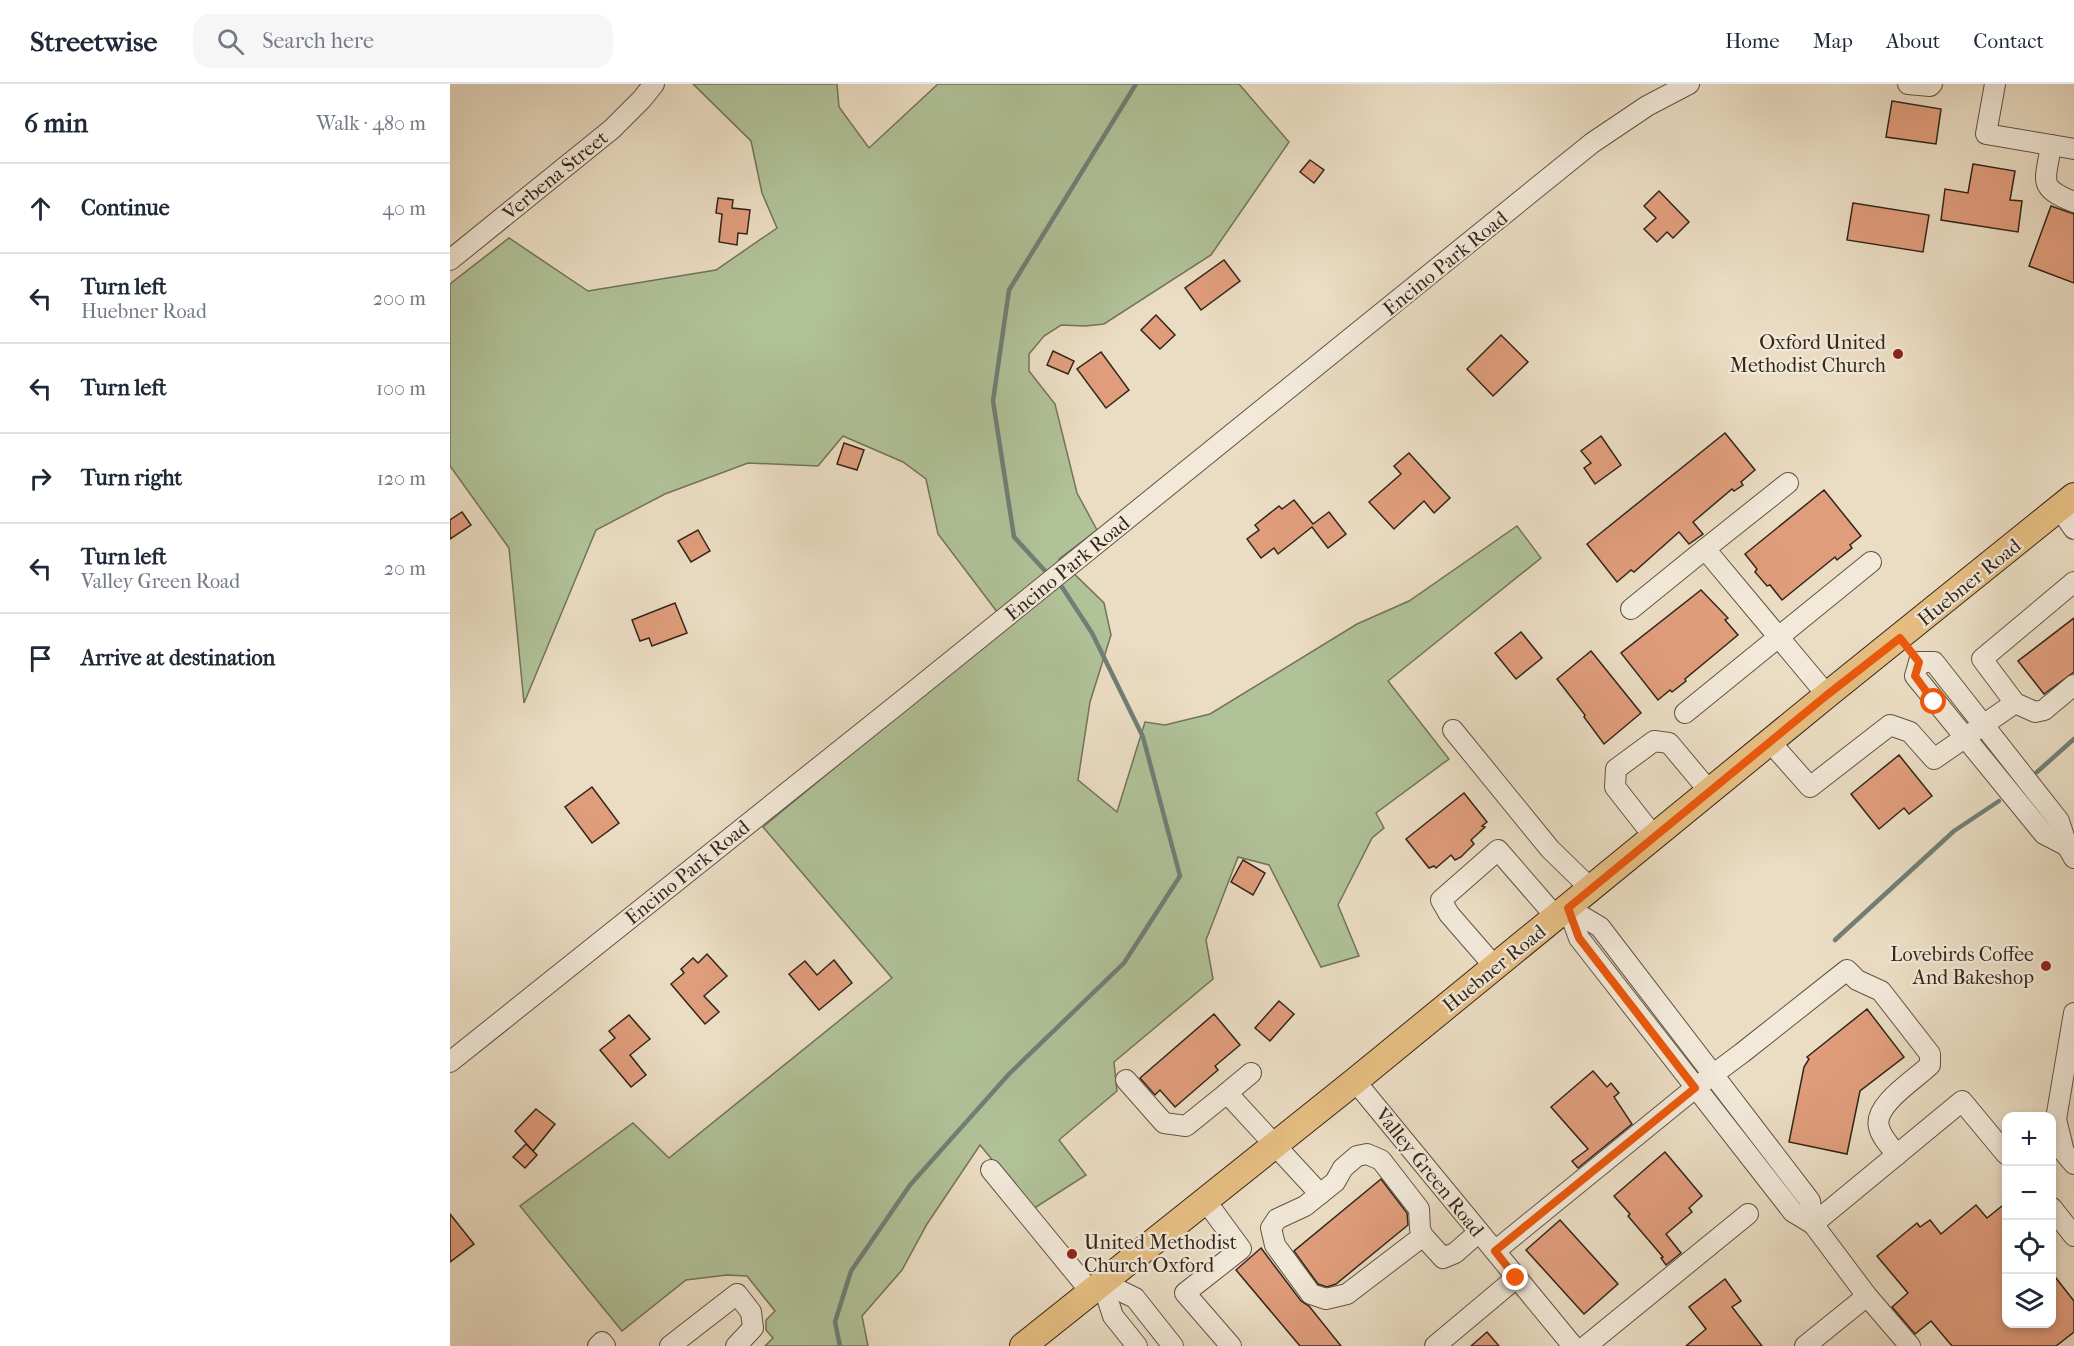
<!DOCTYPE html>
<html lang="en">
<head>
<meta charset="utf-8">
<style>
  body { margin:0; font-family:"IM FELL French Canon",serif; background:#f6f6f7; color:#1f2937 }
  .controls { position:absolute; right:18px; bottom:18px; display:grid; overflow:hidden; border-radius:12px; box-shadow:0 3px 9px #0003 }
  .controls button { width:54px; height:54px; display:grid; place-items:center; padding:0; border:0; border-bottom:2px solid #e0e1e3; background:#fff; color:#1f2937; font:30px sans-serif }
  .stop { position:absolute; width:18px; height:18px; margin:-14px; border:4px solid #ea580c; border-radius:50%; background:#fff }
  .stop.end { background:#ea580c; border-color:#fff; box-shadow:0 2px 6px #0008 }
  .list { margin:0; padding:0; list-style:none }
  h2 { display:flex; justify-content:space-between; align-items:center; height:78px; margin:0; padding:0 24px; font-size:26px }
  h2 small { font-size:20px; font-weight:400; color:#747a83 }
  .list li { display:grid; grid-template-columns:39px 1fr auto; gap:18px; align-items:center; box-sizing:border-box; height:90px; padding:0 24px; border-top:2px solid #e0e1e3 }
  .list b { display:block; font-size:22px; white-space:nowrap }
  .list p { margin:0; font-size:20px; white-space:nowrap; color:#747a83 }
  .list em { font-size:20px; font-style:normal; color:#747a83 }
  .icon { flex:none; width:33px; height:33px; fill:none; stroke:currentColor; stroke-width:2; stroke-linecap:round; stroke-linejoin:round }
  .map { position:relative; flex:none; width:1624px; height:1262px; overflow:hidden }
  header { display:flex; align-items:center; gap:36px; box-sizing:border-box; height:84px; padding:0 30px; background:#fff; border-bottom:2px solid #e0e1e3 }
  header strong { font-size:28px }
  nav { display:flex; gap:33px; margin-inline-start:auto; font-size:21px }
  .search { width:420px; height:54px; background:#f6f6f7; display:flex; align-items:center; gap:15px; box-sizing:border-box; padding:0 21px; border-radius:18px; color:#747a83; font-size:22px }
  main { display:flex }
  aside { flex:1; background:#fff }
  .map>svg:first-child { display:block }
</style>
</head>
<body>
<header>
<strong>Streetwise</strong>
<div class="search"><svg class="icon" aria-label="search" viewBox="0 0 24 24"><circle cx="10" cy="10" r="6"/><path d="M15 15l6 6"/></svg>Search here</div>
<nav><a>Home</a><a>Map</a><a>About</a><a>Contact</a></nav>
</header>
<main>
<aside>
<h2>6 min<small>Walk · 480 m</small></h2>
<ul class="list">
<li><svg class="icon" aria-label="ahead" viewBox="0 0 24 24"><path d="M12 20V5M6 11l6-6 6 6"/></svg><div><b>Continue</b></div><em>40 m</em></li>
<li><svg class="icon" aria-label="left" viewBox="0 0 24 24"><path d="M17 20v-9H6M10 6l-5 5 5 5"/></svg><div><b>Turn left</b><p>Huebner Road</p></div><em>200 m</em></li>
<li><svg class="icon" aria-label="left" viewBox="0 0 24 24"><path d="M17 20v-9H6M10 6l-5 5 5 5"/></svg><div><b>Turn left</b></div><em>100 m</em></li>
<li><svg class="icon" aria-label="right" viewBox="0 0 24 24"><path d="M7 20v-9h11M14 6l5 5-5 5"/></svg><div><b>Turn right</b></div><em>120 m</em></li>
<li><svg class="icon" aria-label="left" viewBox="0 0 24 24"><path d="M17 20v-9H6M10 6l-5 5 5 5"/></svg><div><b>Turn left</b><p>Valley Green Road</p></div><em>20 m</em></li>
<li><svg class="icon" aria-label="arrive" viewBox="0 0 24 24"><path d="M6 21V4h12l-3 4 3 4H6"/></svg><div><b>Arrive at destination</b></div></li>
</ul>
</aside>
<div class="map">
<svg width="1624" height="1262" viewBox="0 0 1624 1262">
  <rect width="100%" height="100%" fill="#ebddc4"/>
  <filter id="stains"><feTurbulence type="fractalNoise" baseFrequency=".00333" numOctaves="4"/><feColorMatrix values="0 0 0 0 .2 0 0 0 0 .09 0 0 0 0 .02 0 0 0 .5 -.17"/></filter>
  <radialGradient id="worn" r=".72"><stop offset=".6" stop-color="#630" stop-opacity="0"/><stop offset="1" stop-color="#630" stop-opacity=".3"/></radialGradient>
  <path fill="#b1c299" stroke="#72745a" stroke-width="1.5" d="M 243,0 L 387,0 L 389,23 L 419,64 L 488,0 L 789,0 L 839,58 L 761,171 L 654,240 L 635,242 L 611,241 L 594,252 L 579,270 L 579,287 L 605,320 L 627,409 L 647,446 L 609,475 L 654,519 L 661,551 L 640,618 L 628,696 L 667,728 L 695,638 L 715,641 L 760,630 L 907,540 L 959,517 L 1067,442 L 1091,474 L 938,597 L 999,675 L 926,729 L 934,744 L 922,754 L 888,821 L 909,872 L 871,883 L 819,781 L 788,773 L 756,856 L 763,895 L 664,978 L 667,1007 L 609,1056 L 636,1091 L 583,1125 L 530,1061 L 477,1140 L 452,1186 L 412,1232 L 418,1262 L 315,1262 L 323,1254 L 316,1246 L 316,1236 L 325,1227 L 297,1192 L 277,1191 L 236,1196 L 172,1247 L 70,1122 L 183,1039 L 219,1074 L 442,894 L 313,743 L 557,541 L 488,450 L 476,395 L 453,378 L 393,352 L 368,382 L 298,379 L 215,410 L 146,446 L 74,619 L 59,464 L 0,382 L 0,200 L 59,154 L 138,207 L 266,186 L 327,144 L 312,109 L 301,57 Z"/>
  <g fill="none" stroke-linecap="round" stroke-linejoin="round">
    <g stroke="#707f77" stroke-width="4.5">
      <path d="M 597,489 L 564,453 L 543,317 L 559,206 L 686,0"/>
      <path d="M 1587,688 L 1624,655"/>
      <path d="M 1385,856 L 1504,747 L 1549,717"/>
      <path d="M 390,1262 L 385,1238 L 401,1187 L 460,1101 L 559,990 L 674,879 L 730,792 L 693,653 L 642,549 L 612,503"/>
    </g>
  </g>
  <g fill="#e09d7c" stroke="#33261a" stroke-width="1.5">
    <path d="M 1442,17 L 1491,25 L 1486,60 L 1436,53 Z"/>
    <path d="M 860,76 L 874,86 L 864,99 L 850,88 Z"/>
    <path d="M 1523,80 L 1565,87 L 1560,116 L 1572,117 L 1568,148 L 1491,136 L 1495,105 L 1518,109 Z"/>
    <path d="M 1209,107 L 1239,138 L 1223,154 L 1217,148 L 1207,158 L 1194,145 L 1206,134 L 1194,122 Z"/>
    <path d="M 268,114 L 283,116 L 282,124 L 300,126 L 297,150 L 288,149 L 287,161 L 269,158 L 272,130 L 266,129 Z"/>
    <path d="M 1403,119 L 1479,131 L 1473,168 L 1397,156 Z"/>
    <path d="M 1601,122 L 1624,130 L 1624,199 L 1579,182 Z"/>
    <path d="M 774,176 L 790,197 L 751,226 L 735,204 Z"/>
    <path d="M 706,231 L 725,251 L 710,265 L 691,246 Z"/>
    <path d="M 1051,251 L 1078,278 L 1043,312 L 1017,285 Z"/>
    <path d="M 603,267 L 624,277 L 618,290 L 597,281 Z"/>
    <path d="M 651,268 L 679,306 L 656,324 L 627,285 Z"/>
    <path d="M 1275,349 L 1305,386 L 1291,398 L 1293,401 L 1284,407 L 1282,405 L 1243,438 L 1253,450 L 1239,460 L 1229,448 L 1184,488 L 1181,486 L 1167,498 L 1137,460 Z"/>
    <path d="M 1151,352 L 1171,381 L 1145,400 L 1134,384 L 1141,379 L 1131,367 Z"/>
    <path d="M 394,359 L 414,366 L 407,386 L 387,380 Z"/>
    <path d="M 959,369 L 1000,414 L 984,429 L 974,417 L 944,445 L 919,418 L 951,390 L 944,382 Z"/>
    <path d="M 1374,406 L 1411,452 L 1400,461 L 1402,464 L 1387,476 L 1385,473 L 1332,516 L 1320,501 L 1317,502 L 1305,488 L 1307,485 L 1295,470 Z"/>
    <path d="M 844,416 L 863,440 L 879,428 L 896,450 L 878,464 L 862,443 L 828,470 L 824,464 L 811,474 L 797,455 L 809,446 L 805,441 L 829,422 L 832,425 Z"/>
    <path d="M 12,428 L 21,441 L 0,455 L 0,436 Z"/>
    <path d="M 248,446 L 260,467 L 241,478 L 228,457 Z"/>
    <path d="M 1251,506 L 1278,534 L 1275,536 L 1288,551 L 1235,595 L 1236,597 L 1222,608 L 1220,606 L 1208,616 L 1171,569 Z"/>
    <path d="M 225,519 L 237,549 L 202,562 L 199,554 L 190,557 L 182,536 Z"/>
    <path d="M 1624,534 L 1624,588 L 1594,610 L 1568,577 Z"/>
    <path d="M 1071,548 L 1092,574 L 1066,595 L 1045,569 Z"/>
    <path d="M 1141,567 L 1191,629 L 1154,660 L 1134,633 L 1135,631 L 1107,595 Z"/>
    <path d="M 1449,671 L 1482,712 L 1459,730 L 1454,724 L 1429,745 L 1401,710 Z"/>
    <path d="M 142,703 L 169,739 L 142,759 L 115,723 Z"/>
    <path d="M 1014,709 L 1037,738 L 1032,742 L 1035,743 L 1021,756 L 1024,760 L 1011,773 L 1005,776 L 1001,771 L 986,784 L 984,782 L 979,784 L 956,755 Z"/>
    <path d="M 793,776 L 815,789 L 803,811 L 781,798 Z"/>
    <path d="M 257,870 L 277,892 L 254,912 L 269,928 L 255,940 L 221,900 L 234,889 L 231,885 L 243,874 L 248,879 Z"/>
    <path d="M 384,876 L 402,899 L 369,926 L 339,890 L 355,877 L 367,891 Z"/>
    <path d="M 829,917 L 844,930 L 820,957 L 805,944 Z"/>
    <path d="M 1417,925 L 1454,973 L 1410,1007 L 1397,1070 L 1339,1058 L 1354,983 L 1359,975 L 1357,973 Z"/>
    <path d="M 764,930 L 790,961 L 765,982 L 768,986 L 725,1023 L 710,1006 L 705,1011 L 690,994 Z"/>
    <path d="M 179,931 L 200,955 L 180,971 L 196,991 L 181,1003 L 150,966 L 165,954 L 159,947 Z"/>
    <path d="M 1143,987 L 1157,1003 L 1161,999 L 1169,1009 L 1164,1013 L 1182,1040 L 1128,1084 L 1122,1077 L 1138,1065 L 1101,1023 Z"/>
    <path d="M 86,1025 L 105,1040 L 83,1067 L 65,1047 Z"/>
    <path d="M 76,1060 L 87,1071 L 75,1084 L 63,1073 Z"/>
    <path d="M 1215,1068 L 1252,1112 L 1239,1124 L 1242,1128 L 1216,1150 L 1231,1169 L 1216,1181 L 1211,1174 L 1213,1173 L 1178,1132 L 1180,1130 L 1164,1112 Z"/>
    <path d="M 931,1095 L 957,1129 L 958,1141 L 886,1200 L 877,1203 L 868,1200 L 844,1167 Z"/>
    <path d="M 1557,1118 L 1557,1239 L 1602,1239 L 1602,1189 L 1624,1217 L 1624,1248 L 1606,1262 L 1502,1262 L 1481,1237 L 1465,1250 L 1442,1223 L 1458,1209 L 1427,1172 L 1467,1139 L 1470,1143 L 1480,1136 L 1491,1150 L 1526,1121 L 1537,1134 Z"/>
    <path d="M 0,1130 L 24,1160 L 0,1178 Z"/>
    <path d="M 1110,1136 L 1168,1200 L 1134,1230 L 1076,1166 Z"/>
    <path d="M 811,1164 L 851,1217 L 859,1222 L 891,1262 L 850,1262 L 786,1186 Z"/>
    <path d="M 1275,1195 L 1291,1217 L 1282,1223 L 1312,1262 L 1236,1262 L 1256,1245 L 1239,1223 Z"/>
    <path d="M 1037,1248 L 1049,1262 L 1021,1262 Z"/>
  </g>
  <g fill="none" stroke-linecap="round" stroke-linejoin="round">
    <defs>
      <g id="minor">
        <path d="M 1458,0 L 1480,2 L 1482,0"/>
        <path d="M 1545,0 L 1536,50 L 1624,65"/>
        <path d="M 1601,61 C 1596,97 1586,103 1624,118"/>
        <path d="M 0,176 L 162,45 L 192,15 L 204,0"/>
        <path d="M 1338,399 L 1255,465 L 1377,611"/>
        <path d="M 1609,424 L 1624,445"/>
        <path d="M 1181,525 L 1255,465"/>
        <path d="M 1469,578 L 1484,578 L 1609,737 L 1617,762 L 1624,774"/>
        <path d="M 1469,578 L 1465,592 L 1594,750 L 1617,762"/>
        <path d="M 1565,619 L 1532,575 L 1624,498"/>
        <path d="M 1235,629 L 1421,478"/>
        <path d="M 1003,646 L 1100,765 L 1141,805"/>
        <path d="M 1321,659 L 1360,703 L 1440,641 L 1460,648 L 1484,675 L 1565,619 L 1585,628 L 1594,626 L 1624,601"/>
        <path d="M 1205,754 L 1165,703 L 1166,685 L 1204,657 L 1219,659 L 1260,708"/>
        <path d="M 1118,824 L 1150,843 L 1360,1117 L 1363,1140"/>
        <path d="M 1118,824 L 1129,854 L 1343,1128 L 1363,1140"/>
        <path d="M 1045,883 L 999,830 L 991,816 L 1048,766 L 1106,833"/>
        <path d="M 1624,929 L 1606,1035 L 1614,1068 L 1624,1080"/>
        <path d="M 0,978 L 458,612 L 1142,59 L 1197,22 L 1239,0"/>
        <path d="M 676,996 L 714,1039 L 736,1042 L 777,1009 L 870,1110"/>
        <path d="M 905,997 L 1123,1262"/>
        <path d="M 777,1009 L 801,989"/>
        <path d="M 541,1086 L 641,1208"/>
        <path d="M 755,1116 L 791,1165 L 735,1209 L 781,1262"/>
        <path d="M 1602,1124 L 1624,1152"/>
        <path d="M 973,1152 L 897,1210 L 876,1215 L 861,1210 L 825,1161 L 821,1144 L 827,1135 L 855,1122 L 885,1098 L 893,1084 L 907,1072 L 917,1070 L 931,1076 L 969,1125 L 970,1145 L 973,1152 L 993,1174 L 1005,1169 L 1029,1148"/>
        <path d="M 1045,1167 L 1245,1004 L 1292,969 L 1397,886 L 1407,896 L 1431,907 L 1480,970 L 1480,981 C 1466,995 1423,1021 1429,1043 C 1431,1053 1441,1063 1447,1071"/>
        <path d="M 652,1198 L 685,1214 L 723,1262"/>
        <path d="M 652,1198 L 663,1232 L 687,1262"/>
        <path d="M 148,1262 L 152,1258 L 155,1262"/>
        <path d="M 220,1262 L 287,1210 L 301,1228 L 303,1244 L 286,1262"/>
        <path d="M 985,1262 L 1066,1194"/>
        <path d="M 1136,1262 L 1298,1130"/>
        <path d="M 1355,1262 L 1417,1212"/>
        <path d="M 1460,1262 L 1417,1212 L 1363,1140 L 1512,1017 L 1556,1070"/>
      </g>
      <path id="major" d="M 573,1262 L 905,997 L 1377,611 L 1624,412"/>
    </defs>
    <use href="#minor" stroke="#615444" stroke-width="22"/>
    <use href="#major" stroke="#33261a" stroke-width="28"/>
    <use href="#minor" stroke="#f2e9d9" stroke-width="20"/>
    <use href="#major" stroke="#e6be82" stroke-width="26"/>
  </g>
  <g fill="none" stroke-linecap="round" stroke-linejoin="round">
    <path stroke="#ea580c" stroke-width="8" d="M 1066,1194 L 1045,1167 L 1245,1004 L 1129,854 L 1118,824 L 1377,611 L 1450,554 L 1469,578 L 1465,592 L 1484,618"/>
  </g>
  <g fill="#8f2418" stroke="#f2e9d9" stroke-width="2">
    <circle cx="1448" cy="270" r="6"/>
    <circle cx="1596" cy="882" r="6"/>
    <circle cx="622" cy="1170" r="6"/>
  </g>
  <g text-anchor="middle" stroke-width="4.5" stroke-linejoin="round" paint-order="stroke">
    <g font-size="20" fill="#33261a" stroke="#f2e9d9">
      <text transform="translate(105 91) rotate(-39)" y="7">Verbena Street</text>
      <text transform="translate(995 179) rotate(-39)" y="7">Encino Park Road</text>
      <text transform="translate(617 484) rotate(-39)" y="7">Encino Park Road</text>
      <text transform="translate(1519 498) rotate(-39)" y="7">Huebner Road</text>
      <text transform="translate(237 788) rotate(-39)" y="7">Encino Park Road</text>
      <text transform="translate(1044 884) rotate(-39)" y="7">Huebner Road</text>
      <text transform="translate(980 1088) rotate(51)" y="7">Valley Green Road</text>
    </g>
    <g font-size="20" fill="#33261a" stroke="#f2e9d9" text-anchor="end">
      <text x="1436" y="265">Oxford United<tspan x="1436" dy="23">Methodist Church</tspan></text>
      <text x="1584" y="877">Lovebirds Coffee<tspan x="1584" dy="23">And Bakeshop</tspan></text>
      <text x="634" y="1165" text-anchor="start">United Methodist<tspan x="634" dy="23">Church Oxford</tspan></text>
    </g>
  </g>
  <rect width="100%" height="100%" filter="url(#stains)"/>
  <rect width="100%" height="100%" fill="url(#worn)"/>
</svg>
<div class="controls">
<button>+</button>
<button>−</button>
<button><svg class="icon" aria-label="locate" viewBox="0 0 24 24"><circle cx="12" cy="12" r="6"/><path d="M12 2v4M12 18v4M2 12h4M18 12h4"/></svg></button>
<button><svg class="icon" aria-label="layers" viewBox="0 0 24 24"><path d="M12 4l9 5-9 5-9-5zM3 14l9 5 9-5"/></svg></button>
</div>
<div class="stop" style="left:1484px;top:618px"></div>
<div class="stop end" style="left:1066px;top:1194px"></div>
</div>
</main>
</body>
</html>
